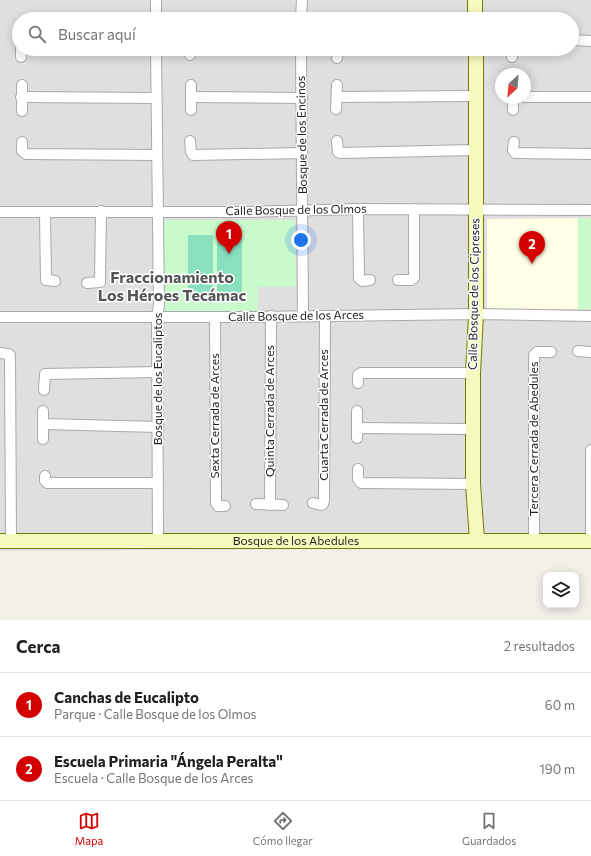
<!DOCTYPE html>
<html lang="es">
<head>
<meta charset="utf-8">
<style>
  body { margin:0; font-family:Commissioner,sans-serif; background:#f2f2f2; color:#202124 }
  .controls { position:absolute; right:12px; bottom:12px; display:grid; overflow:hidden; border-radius:8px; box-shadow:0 2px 10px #0003 }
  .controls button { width:36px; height:36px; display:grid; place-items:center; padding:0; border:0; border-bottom:1px solid #e0e0e0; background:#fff; color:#202124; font:20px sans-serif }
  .compass { position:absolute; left:495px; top:68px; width:36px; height:36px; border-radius:50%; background:#fff; box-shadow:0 2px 10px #0003; rotate:206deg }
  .you { position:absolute; left:301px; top:240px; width:14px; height:14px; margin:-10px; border:3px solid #fff; border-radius:50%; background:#1a73e8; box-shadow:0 0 0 6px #1a73e833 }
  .badge { display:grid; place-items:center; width:26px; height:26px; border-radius:50%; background:#d40000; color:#fff; font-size:13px; font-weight:700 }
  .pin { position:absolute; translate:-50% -33px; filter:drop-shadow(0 1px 2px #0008) }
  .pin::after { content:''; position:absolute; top:21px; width:14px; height:12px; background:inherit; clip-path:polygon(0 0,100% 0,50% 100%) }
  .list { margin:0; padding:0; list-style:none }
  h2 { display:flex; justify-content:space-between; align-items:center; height:52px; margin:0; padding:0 16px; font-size:17px }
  h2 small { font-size:13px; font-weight:400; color:#757577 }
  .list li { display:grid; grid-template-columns:26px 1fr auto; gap:12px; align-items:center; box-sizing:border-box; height:64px; padding:0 16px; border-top:1px solid #e0e0e0 }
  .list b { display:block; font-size:15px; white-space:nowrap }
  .list p { margin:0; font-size:13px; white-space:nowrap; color:#757577 }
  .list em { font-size:13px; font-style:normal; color:#757577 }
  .icon { flex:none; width:22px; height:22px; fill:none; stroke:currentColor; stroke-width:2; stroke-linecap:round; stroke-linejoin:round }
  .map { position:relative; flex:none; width:591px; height:620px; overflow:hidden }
  .search { position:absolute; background:#fff; box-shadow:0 2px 10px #0003; left:12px; right:12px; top:12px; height:44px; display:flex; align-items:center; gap:10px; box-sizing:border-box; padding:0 14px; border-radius:22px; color:#757577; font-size:15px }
  .sheet { height:180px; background:#fff }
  nav { display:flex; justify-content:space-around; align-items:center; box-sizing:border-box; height:56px; border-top:1px solid #e0e0e0; background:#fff; font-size:11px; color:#757577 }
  nav a { display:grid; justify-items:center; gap:2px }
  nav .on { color:#d40000 }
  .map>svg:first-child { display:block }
</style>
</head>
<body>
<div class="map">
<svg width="591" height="620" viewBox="0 0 591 620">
  <rect width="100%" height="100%" fill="#f2efe9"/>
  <path fill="#e0dfdf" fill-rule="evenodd" d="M 0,0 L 591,0 L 591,547 L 0,551 ZM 19,19 L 572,19 L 572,49 L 19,49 ZM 501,74 L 525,74 L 525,98 L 501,98 Z"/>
  <path fill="#ffffe5" d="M 578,218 L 578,309 L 487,310 L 487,219 Z"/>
  <g fill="#c8facc">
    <rect x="578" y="218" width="13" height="91"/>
    <path d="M 163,220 L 295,220 L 296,287 L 258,287 L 258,312 L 164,312 Z"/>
  </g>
  <g fill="#88e0be">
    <rect x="188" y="235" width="25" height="65"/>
    <rect x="217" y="235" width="25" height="64"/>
  </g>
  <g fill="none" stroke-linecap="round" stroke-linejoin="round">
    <defs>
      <g id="street">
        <path d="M 156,0 L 156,19"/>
        <path d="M 301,19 L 302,0"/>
        <path d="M 572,40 L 591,41"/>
        <path d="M 156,49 L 159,305 L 157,316 L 158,541"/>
        <path d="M 301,49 L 303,316"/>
        <path d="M 512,49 L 512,57"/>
        <path d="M 190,55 L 191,49"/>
        <path d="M 21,57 L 21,49"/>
        <path d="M 337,58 L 338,49"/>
        <path d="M 21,97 L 156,98"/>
        <path d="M 191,97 L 302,98"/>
        <path d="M 337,97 L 476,96"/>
        <path d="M 525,97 L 591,97"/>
        <path d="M 513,98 L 513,110"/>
        <path d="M 336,109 L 337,85"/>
        <path d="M 191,110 L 191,85"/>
        <path d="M 22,111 L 22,85"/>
        <path d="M 190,141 L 191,152 L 193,155 L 302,153"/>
        <path d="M 337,141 L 338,152 L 340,153 L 475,150"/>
        <path d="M 22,142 L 22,151 L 26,154 L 157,155"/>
        <path d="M 514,142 L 513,150 L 515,153 L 591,154"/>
        <path d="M 358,209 L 359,278 L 362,281 L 370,280"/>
        <path d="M 0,212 L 246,212 L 358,209 L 591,210"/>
        <path d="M 45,212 L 46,280 L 55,281"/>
        <path d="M 398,280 L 411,280 L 414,278 L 414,209"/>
        <path d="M 87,283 L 100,282 L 101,211"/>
        <path d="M 0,317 L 247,317 L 476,314 L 591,316"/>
        <path d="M 215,317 L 216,503 L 218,506 L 225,506"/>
        <path d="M 578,351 L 591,352"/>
        <path d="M 0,353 L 8,354 L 10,355 L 11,541"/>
        <path d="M 358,383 L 358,375 L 361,373 L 473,373"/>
        <path d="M 44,390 L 45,374 L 158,372"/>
        <path d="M 357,411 L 357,438"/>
        <path d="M 43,424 L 158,427"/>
        <path d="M 357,428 L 473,429"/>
        <path d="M 43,439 L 43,411"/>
        <path d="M 358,469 L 358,479 L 361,483 L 473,484"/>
        <path d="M 45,476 L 45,481 L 47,483 L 158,483"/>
        <path d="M 313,503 L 321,505 L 323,504 L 324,501 L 325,316"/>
        <path d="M 256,504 L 283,505"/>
        <path d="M 270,505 L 271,316"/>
        <path d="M 534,541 L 534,355 L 537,352 L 551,352"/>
        <path d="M 591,541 L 591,450"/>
      </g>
      <g id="secondary">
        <path d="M 475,0 L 475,19"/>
        <path d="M 476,49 L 476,314 L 473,373 L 473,484 L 477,540"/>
        <path id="s1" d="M 0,541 L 591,541"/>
      </g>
    </defs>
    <use href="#street" stroke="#a9a9a9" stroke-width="12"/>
    <use href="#secondary" stroke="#707d05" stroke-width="16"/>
    <use href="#street" stroke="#fff" stroke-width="10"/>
    <use href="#secondary" stroke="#f7fabf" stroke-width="14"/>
  </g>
  <g text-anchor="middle" stroke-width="3" stroke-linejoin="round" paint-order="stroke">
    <g font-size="12" fill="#222" stroke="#fff">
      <text transform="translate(302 135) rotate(-91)" y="4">Bosque de los Encinos</text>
      <text transform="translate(296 210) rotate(-1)" y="4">Calle Bosque de los Olmos</text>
      <text transform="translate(474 294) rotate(-89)" y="4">Calle Bosque de los Cipreses</text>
      <text transform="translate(296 316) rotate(-1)" y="4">Calle Bosque de los Arces</text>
      <text transform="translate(158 379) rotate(-90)" y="4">Bosque de los Eucaliptos</text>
      <text transform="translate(270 411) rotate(-90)" y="4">Quinta Cerrada de Arces</text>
      <text transform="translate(324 415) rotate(-90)" y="4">Cuarta Cerrada de Arces</text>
      <text transform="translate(215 416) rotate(-90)" y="4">Sexta Cerrada de Arces</text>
      <text transform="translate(534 439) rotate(-90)" y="4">Tercera Cerrada de Abedules</text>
      <text dy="4" stroke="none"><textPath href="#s1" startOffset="296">Bosque de los Abedules</textPath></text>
    </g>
    <g font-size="16" font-weight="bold" fill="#555" stroke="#fff">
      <text x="172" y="283">Fraccionamiento<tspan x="172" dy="18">Los Héroes Tecámac</tspan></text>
    </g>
  </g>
</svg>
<div class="controls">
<button><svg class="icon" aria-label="layers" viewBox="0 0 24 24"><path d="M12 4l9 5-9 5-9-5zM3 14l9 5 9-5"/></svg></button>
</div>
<svg class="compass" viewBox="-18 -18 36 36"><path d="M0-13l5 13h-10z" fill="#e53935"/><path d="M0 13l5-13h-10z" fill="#757577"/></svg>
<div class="you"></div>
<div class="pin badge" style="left:229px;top:254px">1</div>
<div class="pin badge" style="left:532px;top:264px">2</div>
<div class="search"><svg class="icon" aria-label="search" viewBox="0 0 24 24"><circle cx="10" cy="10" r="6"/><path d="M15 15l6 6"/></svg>Buscar aquí</div>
</div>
<section class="sheet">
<h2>Cerca<small>2 resultados</small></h2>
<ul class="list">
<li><span class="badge">1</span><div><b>Canchas de Eucalipto</b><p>Parque · Calle Bosque de los Olmos</p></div><em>60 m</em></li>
<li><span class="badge">2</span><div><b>Escuela Primaria &quot;Ángela Peralta&quot;</b><p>Escuela · Calle Bosque de los Arces</p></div><em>190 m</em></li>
</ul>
</section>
<nav>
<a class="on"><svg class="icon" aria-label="map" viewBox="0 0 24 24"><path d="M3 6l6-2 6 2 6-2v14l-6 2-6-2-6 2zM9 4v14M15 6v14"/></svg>Mapa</a>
<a><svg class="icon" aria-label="directions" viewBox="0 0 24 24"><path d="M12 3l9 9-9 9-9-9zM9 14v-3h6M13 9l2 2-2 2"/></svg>Cómo llegar</a>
<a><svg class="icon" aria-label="saved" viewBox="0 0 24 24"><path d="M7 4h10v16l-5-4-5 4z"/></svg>Guardados</a>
</nav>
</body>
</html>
